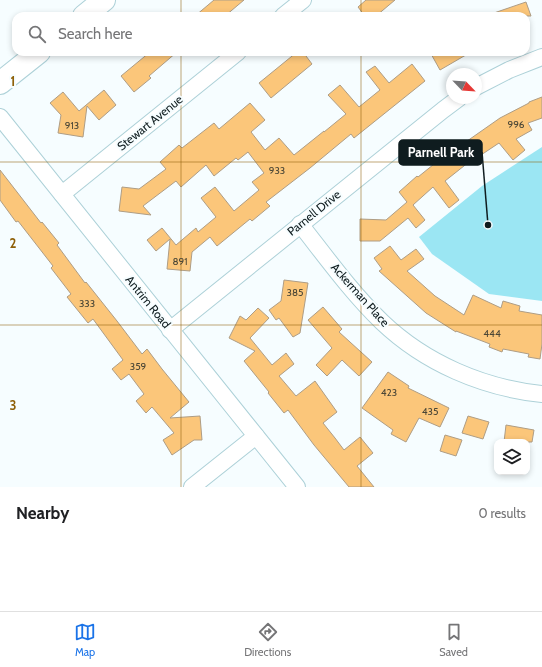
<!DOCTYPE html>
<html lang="en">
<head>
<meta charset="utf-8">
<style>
  body { margin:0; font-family:Cabin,sans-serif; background:#f6f6f6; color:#202124 }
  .controls { position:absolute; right:12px; bottom:12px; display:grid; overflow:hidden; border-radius:8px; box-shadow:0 2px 6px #0003 }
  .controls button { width:36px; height:36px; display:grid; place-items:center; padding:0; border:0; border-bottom:1px solid #e0e0e0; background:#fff; color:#202124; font:20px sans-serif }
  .compass { position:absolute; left:446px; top:68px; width:36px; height:36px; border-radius:50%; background:#fff; box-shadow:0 2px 6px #0003; rotate:115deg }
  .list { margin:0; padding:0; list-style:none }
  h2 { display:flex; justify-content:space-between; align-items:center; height:52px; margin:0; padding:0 16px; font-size:17px }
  h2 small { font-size:13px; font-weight:400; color:#757577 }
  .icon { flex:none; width:22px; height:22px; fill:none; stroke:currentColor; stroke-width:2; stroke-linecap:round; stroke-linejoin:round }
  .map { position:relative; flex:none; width:542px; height:487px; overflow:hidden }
  .search { position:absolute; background:#fff; box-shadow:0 2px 6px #0003; left:12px; right:12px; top:12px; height:44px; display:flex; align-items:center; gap:10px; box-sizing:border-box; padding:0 14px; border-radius:12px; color:#757577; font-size:15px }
  .sheet { height:124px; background:#fff }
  nav { display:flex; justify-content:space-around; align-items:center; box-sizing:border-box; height:56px; border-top:1px solid #e0e0e0; background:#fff; font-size:11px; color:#757577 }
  nav a { display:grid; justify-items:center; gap:2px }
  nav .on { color:#1a73e8 }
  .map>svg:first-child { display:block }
</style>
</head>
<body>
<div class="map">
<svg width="542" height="487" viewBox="0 0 542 487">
  <rect width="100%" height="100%" fill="#f6fdff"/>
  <path fill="#9be6f3" d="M 542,147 L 542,301 L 489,294 L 432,254 L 419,237 L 482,186 Z"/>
  <g fill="#fbc67a" stroke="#ae9d85">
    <path d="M 214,0 L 244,0 L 225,16 L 195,16 Z"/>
    <path d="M 366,0 L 395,0 L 376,16 L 365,16 L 358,7 Z"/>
    <path d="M 526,2 L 531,16 L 491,16 L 491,14 Z"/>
    <path d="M 150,52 L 177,52 L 149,76 L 151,78 L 134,92 L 121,76 Z"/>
    <path d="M 297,52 L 303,52 L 312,64 L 271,98 L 259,83 Z"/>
    <path d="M 430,52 L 471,52 L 440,70 Z"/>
    <path d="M 412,64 L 425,81 L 354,138 L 351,134 L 310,168 L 266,202 L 270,206 L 252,221 L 250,219 L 217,246 L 210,237 L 192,252 L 190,271 L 167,269 L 170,239 L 156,251 L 147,240 L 162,228 L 176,245 L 196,228 L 198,232 L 216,217 L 201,198 L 215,187 L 234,211 L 259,190 L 252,182 L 264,173 L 248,152 L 238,160 L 236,158 L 214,176 L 206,165 L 181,187 L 176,181 L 143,206 L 151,215 L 119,211 L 122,187 L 139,189 L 166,169 L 160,162 L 179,145 L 182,148 L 214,123 L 219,129 L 250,103 L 265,120 L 251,132 L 265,150 L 279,138 L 294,155 L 324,131 L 324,132 L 346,114 L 328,95 L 340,85 L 359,107 L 380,90 L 366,72 L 375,66 L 389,83 Z"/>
    <path d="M 104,90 L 116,105 L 99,120 L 87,106 L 83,137 L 58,133 L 61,115 L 50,103 L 63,92 L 79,111 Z"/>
    <path d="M 542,97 L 542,118 L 528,123 L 532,130 L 516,139 L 525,150 L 513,160 L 499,143 L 475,159 L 474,158 L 445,181 L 459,200 L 449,208 L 433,187 L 413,205 L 425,220 L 416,228 L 408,218 L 380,241 L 360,241 L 360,219 L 386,220 L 407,202 L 399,192 L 417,176 L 418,177 L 449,152 L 450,153 L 500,118 L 529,103 L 529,102 Z"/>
    <path d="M 0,170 L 41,223 L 42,222 L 59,243 L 57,245 L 85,283 L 86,282 L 117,321 L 142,354 L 147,349 L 162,369 L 189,402 L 170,418 L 200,416 L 202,440 L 194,440 L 172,455 L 163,440 L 174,433 L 152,407 L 146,413 L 136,401 L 144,394 L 129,374 L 121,380 L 112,369 L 123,360 L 93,319 L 88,323 L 67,297 L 71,294 L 51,268 L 53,266 L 18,221 L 16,222 L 0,200 Z"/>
    <path d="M 390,246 L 401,260 L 416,249 L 424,259 L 407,271 L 435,296 L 464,315 L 473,295 L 501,308 L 503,301 L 520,306 L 519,311 L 542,315 L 542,344 L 540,359 L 528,357 L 529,354 L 503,349 L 502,352 L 489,347 L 490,344 L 456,331 L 456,332 L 426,313 L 379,271 L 382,269 L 374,258 Z"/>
    <path d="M 284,280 L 308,283 L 300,333 L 293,337 L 279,318 L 276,320 L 269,310 L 281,301 Z"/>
    <path d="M 323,307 L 342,329 L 339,332 L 372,362 L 359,376 L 342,360 L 327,376 L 316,365 L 332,348 L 308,320 Z"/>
    <path d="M 258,308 L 269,318 L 250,338 L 272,365 L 286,353 L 294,364 L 279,376 L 296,396 L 315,381 L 337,412 L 323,423 L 335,438 L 344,450 L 360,437 L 373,453 L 357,466 L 374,487 L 349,487 L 314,445 L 288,410 L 284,413 L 268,393 L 269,392 L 244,361 L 255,351 L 229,338 L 240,316 L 246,320 Z"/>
    <path d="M 388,372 L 409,386 L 408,388 L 449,408 L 440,427 L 419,418 L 406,442 L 391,434 L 393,430 L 362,408 Z"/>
    <path d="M 468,416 L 489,422 L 483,439 L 462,433 Z"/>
    <path d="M 506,425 L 534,430 L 532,442 L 504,442 Z"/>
    <path d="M 445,435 L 462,440 L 456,456 L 440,451 Z"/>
  </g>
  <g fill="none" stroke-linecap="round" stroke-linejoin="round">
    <defs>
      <g id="street">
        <path d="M 283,16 L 303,0"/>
        <path d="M 476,87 L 509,70 L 542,57"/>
        <path d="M 0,117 L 297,487"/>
        <path d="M 62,194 L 238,52"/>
        <path d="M 300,224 C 326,257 351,292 382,322 C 425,363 483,388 542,394"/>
        <path d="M 170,330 L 443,110 L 459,98"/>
        <path d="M 192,487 L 256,436"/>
      </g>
      <g id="secondary">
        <path d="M 84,16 L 104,0"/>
        <path d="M 0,83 L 39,52"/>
      </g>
    </defs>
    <use href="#street" stroke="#add1d8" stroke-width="18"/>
    <use href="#secondary" stroke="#add1d8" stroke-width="24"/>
    <use href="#street" stroke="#fff" stroke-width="16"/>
    <use href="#secondary" stroke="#fff" stroke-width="22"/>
  </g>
  <path fill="none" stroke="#8e6009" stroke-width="1" stroke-opacity="0.55" d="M 181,0 L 181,16M 361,0 L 361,16M 181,52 L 181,487M 361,52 L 361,487M 0,162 L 542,162M 0,325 L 542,325"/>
  <g text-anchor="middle" stroke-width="4" stroke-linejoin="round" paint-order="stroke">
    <g font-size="10" fill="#4a4636">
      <text x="516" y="128">996</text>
      <text x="72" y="129">913</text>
      <text x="277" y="174">933</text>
      <text x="180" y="265">891</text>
      <text x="295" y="296">385</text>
      <text x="87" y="307">333</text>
      <text x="492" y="337">444</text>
      <text x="138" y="370">359</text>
      <text x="389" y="396">423</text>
      <text x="430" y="415">435</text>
    </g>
    <g font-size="12" fill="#0f1c1f" stroke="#f6fdff">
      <text transform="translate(150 123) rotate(-39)" y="4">Stewart Avenue</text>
      <text transform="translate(314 213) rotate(-39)" y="4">Parnell Drive</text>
      <text transform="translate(360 295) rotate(48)" y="4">Ackerman Place</text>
      <text transform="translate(148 302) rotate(51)" y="4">Antrim Road</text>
    </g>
  </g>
  <g font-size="13" text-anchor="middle" font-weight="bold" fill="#8e6009" stroke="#f6fdff" stroke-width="4" stroke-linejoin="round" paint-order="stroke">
    <text x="13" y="86">1</text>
    <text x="13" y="248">2</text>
    <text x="13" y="410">3</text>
  </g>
  <path fill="none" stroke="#0f1c1f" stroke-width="1.5" d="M488 225L482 152"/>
  <circle fill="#0f1c1f" stroke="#f6fdff" stroke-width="1.5" cx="488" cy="225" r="4"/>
  <rect fill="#0f1c1f" stroke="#0f1c1f" stroke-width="1.5" x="399" y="140" width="83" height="25" rx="4"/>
  <g font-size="13" text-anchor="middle" font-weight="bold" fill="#fff">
    <text x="441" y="157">Parnell Park</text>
  </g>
</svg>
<div class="controls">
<button><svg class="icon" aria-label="layers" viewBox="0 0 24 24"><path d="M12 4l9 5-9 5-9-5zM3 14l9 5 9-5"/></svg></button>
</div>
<svg class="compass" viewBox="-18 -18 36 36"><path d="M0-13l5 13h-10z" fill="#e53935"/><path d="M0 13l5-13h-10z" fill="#757577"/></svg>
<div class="search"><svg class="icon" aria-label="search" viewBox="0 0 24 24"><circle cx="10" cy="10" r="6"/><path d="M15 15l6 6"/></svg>Search here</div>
</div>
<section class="sheet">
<h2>Nearby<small>0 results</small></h2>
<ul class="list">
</ul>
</section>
<nav>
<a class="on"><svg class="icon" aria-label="map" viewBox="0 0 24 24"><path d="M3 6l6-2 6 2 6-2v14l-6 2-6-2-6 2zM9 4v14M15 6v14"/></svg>Map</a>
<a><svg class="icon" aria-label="directions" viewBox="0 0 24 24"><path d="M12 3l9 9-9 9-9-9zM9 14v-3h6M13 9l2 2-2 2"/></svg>Directions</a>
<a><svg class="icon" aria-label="saved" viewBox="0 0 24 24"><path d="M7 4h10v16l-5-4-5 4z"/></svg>Saved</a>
</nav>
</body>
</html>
